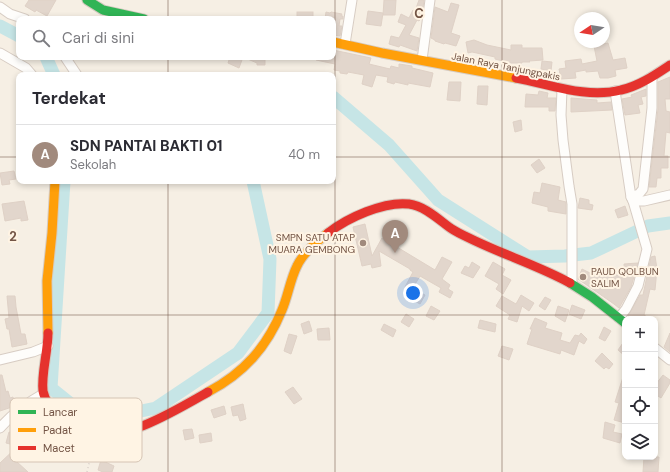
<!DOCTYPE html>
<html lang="id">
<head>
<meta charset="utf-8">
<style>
  body { margin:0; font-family:"DM Sans",sans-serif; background:#f7f7f7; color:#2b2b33 }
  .controls { position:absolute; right:12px; bottom:12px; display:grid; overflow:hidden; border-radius:8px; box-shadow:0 2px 6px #0003 }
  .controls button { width:36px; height:36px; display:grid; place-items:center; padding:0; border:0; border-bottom:1px solid #e1e1e2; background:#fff; color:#2b2b33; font:20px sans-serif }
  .compass { position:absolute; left:574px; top:12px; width:36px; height:36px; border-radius:50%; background:#fff; box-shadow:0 2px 6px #0003; rotate:258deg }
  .you { position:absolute; left:413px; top:293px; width:14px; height:14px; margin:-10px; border:3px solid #fff; border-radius:50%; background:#1a73e8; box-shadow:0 0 0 6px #1a73e833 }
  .badge { display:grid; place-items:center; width:26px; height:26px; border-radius:50%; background:#a18a7d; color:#fff; font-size:13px; font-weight:700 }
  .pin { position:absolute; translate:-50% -33px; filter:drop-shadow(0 1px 2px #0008) }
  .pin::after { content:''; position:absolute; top:21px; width:14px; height:12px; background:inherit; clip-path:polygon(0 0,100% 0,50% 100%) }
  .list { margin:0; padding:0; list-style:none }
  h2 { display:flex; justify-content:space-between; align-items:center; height:52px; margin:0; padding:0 16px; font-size:17px }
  h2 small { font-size:13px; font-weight:400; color:#7c7c81 }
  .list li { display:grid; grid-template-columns:26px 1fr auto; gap:12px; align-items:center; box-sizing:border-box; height:60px; padding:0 16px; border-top:1px solid #e1e1e2 }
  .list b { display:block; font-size:15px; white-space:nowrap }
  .list p { margin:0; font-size:13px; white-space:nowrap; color:#7c7c81 }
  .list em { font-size:13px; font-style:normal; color:#7c7c81 }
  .icon { flex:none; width:22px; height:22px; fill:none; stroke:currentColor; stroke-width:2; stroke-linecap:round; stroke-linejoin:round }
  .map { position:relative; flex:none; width:670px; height:472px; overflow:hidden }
  .search { position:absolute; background:#fff; box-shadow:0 2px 6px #0003; left:16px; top:16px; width:320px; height:44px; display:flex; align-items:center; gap:10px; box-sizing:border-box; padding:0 14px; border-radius:8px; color:#7c7c81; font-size:15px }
  .panel { position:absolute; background:#fff; box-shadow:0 2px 6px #0003; left:16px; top:72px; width:320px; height:112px; border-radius:8px }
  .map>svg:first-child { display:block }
</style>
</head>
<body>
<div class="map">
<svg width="670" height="472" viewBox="0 0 670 472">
  <rect width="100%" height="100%" fill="#f6efe4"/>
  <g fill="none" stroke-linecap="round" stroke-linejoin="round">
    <g stroke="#c6e5e6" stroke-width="13">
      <path d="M 0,26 L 19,36"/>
      <path d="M 46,57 L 54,75"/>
      <path d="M 333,97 L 389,145 L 438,200 L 528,257 L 565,256 L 591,253 L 648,226 L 670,223"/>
      <path d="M 64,181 L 51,388 L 92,421 L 156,408 L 238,353 L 268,313 L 270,259 L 253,181"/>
    </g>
  </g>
  <g fill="#e2d6cc" stroke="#dfd1c6">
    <path d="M 29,0 L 56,0 L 47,16 L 36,10 L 35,12 L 25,6 Z"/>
    <path d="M 384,0 L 396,0 L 395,15 L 383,15 Z"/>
    <path d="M 419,0 L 424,0 L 422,16 L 419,21 L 417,20 L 409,35 L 419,38 L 417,51 L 400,45 L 399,47 L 389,44 L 391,36 L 399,38 L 406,25 L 398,22 L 401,14 L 409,18 L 413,10 L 415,11 Z"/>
    <path d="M 451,3 L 459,5 L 451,33 L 460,36 L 456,46 L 445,43 L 444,44 L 435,41 L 435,40 L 431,38 L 435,7 L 448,12 Z"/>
    <path d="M 368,11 L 383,13 L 381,26 L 366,24 Z"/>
    <rect x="297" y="12" width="16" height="7"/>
    <path d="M 326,12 L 330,13 L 331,12 L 342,14 L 341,16 L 343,16 L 343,19 L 340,19 L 339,26 L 342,26 L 340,36 L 333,35 L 333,19 L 325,19 Z"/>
    <path d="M 474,40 L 487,45 L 511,50 L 511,45 L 522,45 L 522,48 L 542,48 L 543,60 L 529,61 L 530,62 L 522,62 L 522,63 L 511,63 L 495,59 L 495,57 L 472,52 L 468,53 L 466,42 Z"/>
    <path d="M 608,43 L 613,60 L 625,58 L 627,68 L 615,70 L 616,76 L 608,78 L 600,78 L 598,71 L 586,72 L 586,70 L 575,72 L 576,78 L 561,79 L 559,69 L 566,68 L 565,61 L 581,59 L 582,64 L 597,61 L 594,46 Z"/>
    <path d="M 333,50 L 371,58 L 369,64 L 390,69 L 391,66 L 399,68 L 399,64 L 412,66 L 412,68 L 433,73 L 430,87 L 408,83 L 408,85 L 395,82 L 394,84 L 387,82 L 388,77 L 376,75 L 372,87 L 362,84 L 364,75 L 348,72 L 347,74 L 340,73 L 340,71 L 334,70 L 335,64 L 316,60 L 316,57 L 333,57 Z"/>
    <path d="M 230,57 L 265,57 L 265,65 L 257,65 L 257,63 L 243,57 L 239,68 L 228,63 Z"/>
    <path d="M 542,61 L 552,62 L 551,71 L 541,69 Z"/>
    <path d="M 670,77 L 670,99 L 665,99 L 666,111 L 670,112 L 670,133 L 666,132 L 664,156 L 668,156 L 668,168 L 661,168 L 661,178 L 657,178 L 656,187 L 649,187 L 658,109 L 658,82 Z"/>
    <path d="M 449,82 L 461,82 L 460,101 L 447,100 Z"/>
    <path d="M 478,86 L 488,86 L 487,105 L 477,104 Z"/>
    <path d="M 646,89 L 646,96 L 641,97 L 643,104 L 638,105 L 640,113 L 625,115 L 622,99 L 632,97 L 631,95 Z"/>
    <path d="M 539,91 L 548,93 L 547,98 L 556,98 L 555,111 L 549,111 L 549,107 L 525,107 L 526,94 L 538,95 Z"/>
    <path d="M 571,98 L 597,100 L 597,103 L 611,102 L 612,110 L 571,112 Z"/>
    <path d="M 521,120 L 522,130 L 515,132 L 513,122 Z"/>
    <path d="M 539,159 L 545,168 L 537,173 L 531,165 Z"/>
    <path d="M 14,171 L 16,179 L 9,180 L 10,184 L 2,185 L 0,173 Z"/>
    <path d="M 542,183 L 560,187 L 558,200 L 566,202 L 566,214 L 548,211 L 548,207 L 532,203 L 534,192 L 540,193 Z"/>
    <path d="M 580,198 L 589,200 L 589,204 L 593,205 L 592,210 L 578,208 Z"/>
    <path d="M 24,201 L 28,220 L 21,221 L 21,218 L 5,221 L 2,204 Z"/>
    <path d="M 625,206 L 628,215 L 618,218 L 615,210 Z"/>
    <path d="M 365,224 L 372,256 L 382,238 L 435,270 L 442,257 L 452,262 L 442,279 L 450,285 L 448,289 L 453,292 L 450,298 L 439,292 L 441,288 L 420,276 L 411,291 L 405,287 L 413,272 L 410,270 L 410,269 L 379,251 L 381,266 L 372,268 L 371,264 L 362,266 L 353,227 Z"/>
    <path d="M 655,256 L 657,269 L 655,290 L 650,289 L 644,315 L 650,319 L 631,319 L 628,316 L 640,295 L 643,295 L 651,257 Z"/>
    <path d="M 472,262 L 480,267 L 473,278 L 461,273 L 465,266 L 469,268 Z"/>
    <path d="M 493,262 L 505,269 L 502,275 L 511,280 L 503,294 L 496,289 L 499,284 L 485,276 Z"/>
    <path d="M 638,263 L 631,287 L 619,308 L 614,304 L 578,279 L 582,269 L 594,275 L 595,272 L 613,278 L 614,274 L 625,278 L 624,264 Z"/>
    <path d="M 416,290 L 425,295 L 420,304 L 411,299 Z"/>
    <path d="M 521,295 L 534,303 L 529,311 L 522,306 L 517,322 L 508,319 L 510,315 L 496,306 L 502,296 L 516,304 Z"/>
    <path d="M 7,296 L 15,296 L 16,307 L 21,334 L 25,334 L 27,344 L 12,347 L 9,329 L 7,329 L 5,319 L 9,318 Z"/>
    <path d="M 545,297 L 551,300 L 545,310 L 539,306 Z"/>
    <path d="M 572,305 L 585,310 L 581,319 L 569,314 Z"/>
    <path d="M 431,306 L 440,311 L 434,320 L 426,316 Z"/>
    <path d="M 558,306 L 569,310 L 565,322 L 555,316 Z"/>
    <path d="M 406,314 L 414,319 L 409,327 L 401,322 Z"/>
    <path d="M 535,318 L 547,323 L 545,328 L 562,333 L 560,340 L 570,343 L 575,335 L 579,336 L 581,333 L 587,339 L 584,344 L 579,341 L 574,355 L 561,350 L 560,354 L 527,344 L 532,329 L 530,329 Z"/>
    <path d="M 480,320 L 496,324 L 495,332 L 478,328 Z"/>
    <path d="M 309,321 L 312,331 L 304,334 L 301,324 Z"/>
    <path d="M 384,324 L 396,330 L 393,337 L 381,330 Z"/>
    <path d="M 604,327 L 611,331 L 605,341 L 599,338 Z"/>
    <path d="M 329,328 L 330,340 L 318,340 L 317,329 Z"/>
    <path d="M 670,333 L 670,352 L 664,347 Z"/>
    <path d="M 289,334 L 297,336 L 291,354 L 284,351 Z"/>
    <path d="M 625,340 L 625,356 L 618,350 Z"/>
    <path d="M 502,346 L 513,349 L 509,360 L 498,356 Z"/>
    <path d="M 602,353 L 613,364 L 609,369 L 606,367 L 604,369 L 595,361 Z"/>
    <path d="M 624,374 L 625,374 L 625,423 L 614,420 L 619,403 L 615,402 Z"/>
    <path d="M 0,375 L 2,375 L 6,392 L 8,391 L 10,398 L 13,397 L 15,406 L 0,411 Z"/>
    <path d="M 663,375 L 670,380 L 670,383 L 661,398 L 655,394 L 655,389 L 658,386 L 656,384 Z"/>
    <path d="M 293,387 L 302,399 L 294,404 L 285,392 Z"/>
    <path d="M 243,404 L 246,419 L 240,421 L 238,415 L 233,416 L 231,407 Z"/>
    <path d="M 224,406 L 226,414 L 214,418 L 211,410 Z"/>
    <path d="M 605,422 L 615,425 L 613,432 L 622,434 L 620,443 L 603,438 Z"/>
    <path d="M 192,429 L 194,438 L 185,440 L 183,430 Z"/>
    <path d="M 9,432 L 27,437 L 23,454 L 16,461 L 28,472 L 0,472 L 0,463 L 18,446 L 6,443 Z"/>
    <path d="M 211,433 L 212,441 L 200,443 L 199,435 Z"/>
    <path d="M 644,457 L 659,457 L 658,472 L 643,472 Z"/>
    <path d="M 101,460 L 114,466 L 112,472 L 103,472 L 98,470 Z"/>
  </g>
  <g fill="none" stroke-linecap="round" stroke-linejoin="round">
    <defs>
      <g id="street">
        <path d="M 0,7 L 10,14 L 25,19"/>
        <path d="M 345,44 L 352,0"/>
        <path d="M 0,53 L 26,68 L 32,75"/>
        <path d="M 65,57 L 77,75"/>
        <path d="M 422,60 L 430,0"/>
        <path d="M 562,89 L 561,115 L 563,140 L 569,186 L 572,204 L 572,284"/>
        <path d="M 615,91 L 631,197 L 633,201 L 644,201 L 670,195"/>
        <path d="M 631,197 L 639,194 L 643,189 L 652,108 L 652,78"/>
        <path d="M 619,318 L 626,309 L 638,286 L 647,249 L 633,201"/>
        <path d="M 655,348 L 670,360"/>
        <path d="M 0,360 L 33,352 L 48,346"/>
        <path d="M 0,428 C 12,414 27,403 43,394"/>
      </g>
      <g id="fast">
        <path d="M 87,0 L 103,10 L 144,19"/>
        <path d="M 570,283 L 592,297 L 625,323"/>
      </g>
      <g id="slow">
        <path d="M 333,42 L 382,53 L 516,78"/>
        <path d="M 48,333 L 47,281 L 52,233 L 55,181"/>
        <path d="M 208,392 C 244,373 267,347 282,310 C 288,296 290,280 297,266 C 303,253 316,242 328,233"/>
      </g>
      <g id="jam">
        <path d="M 516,78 C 550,84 586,99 621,90 C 639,86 655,75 670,65"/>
        <path d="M 328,233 C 347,218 384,201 409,204 C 424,206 437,218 449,227 C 454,231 461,234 467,237 C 501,254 537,265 570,283"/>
        <path d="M 48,333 C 48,352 41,374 43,391 C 45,402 53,411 61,419 C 68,426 76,433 86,435 C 121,444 178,409 208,392"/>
      </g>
    </defs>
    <use href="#street" stroke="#d7ccc3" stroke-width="11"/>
    <use href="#fast" stroke="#d6cbc1" stroke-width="11"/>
    <use href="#slow" stroke="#d6cbc1" stroke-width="11"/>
    <use href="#jam" stroke="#d6cbc1" stroke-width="11"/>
    <path stroke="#d9cfc9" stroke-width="1.5" stroke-dasharray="1 3" stroke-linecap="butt" d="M 87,472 L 93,447"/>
    <use href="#street" stroke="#fefdfb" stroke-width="9"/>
    <use href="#fast" stroke="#30b455" stroke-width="9"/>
    <use href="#slow" stroke="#ff9f0a" stroke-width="9"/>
    <use href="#jam" stroke="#e5322d" stroke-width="9"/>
  </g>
  <path fill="none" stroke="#735445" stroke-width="1" stroke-opacity="0.55" d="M 168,0 L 168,19M 335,0 L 335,472M 502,0 L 502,472M 168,57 L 168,75M 0,157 L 19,157M 333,157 L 670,157M 168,181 L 168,472M 0,315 L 670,315"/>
  <g fill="#a18a7d" stroke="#fff4e4" stroke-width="1.5">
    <circle cx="363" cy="243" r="4"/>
    <circle cx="583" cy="277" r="4"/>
  </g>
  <g text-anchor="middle" stroke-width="4" stroke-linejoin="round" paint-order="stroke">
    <g font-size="10" fill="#735445" stroke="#fff4e4">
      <text transform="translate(506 66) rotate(11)" y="4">Jalan Raya Tanjungpakis</text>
    </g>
    <g font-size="10" fill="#735445" stroke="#fff4e4" text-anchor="end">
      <text x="355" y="241">SMPN SATU ATAP<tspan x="355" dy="12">MUARA GEMBONG</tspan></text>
      <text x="591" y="275" text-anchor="start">PAUD QOLBUN<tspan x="591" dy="12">SALIM</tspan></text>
    </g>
  </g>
  <rect x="10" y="398" width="132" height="64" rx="6" fill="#fff4e4" stroke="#d5c4b4" stroke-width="1"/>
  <rect x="18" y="410" width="18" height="4" fill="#30b455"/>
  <rect x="18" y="428" width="18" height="4" fill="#ff9f0a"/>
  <rect x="18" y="446" width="18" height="4" fill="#e5322d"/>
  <g font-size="11" fill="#735445">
    <text x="43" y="416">Lancar</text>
    <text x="43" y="434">Padat</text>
    <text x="43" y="452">Macet</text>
  </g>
  <g font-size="13" text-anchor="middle" font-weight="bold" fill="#735445" stroke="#fff4e4" stroke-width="4" stroke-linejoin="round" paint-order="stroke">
    <text x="419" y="18">C</text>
    <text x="13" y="241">2</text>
  </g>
</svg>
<div class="controls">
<button>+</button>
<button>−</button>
<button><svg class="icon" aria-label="locate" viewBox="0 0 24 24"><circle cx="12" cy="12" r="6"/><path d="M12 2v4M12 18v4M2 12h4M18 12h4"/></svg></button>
<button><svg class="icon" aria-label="layers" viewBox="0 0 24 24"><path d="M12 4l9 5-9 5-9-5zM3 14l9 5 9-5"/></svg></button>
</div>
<svg class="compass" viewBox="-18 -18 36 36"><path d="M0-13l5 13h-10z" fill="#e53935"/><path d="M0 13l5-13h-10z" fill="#7c7c81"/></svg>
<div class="you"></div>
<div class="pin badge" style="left:395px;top:253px">A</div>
<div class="search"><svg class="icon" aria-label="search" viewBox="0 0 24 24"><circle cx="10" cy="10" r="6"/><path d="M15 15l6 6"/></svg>Cari di sini</div>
<section class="panel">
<h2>Terdekat<small></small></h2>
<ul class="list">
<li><span class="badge">A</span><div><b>SDN PANTAI BAKTI 01</b><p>Sekolah</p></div><em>40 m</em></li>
</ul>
</section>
</div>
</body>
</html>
